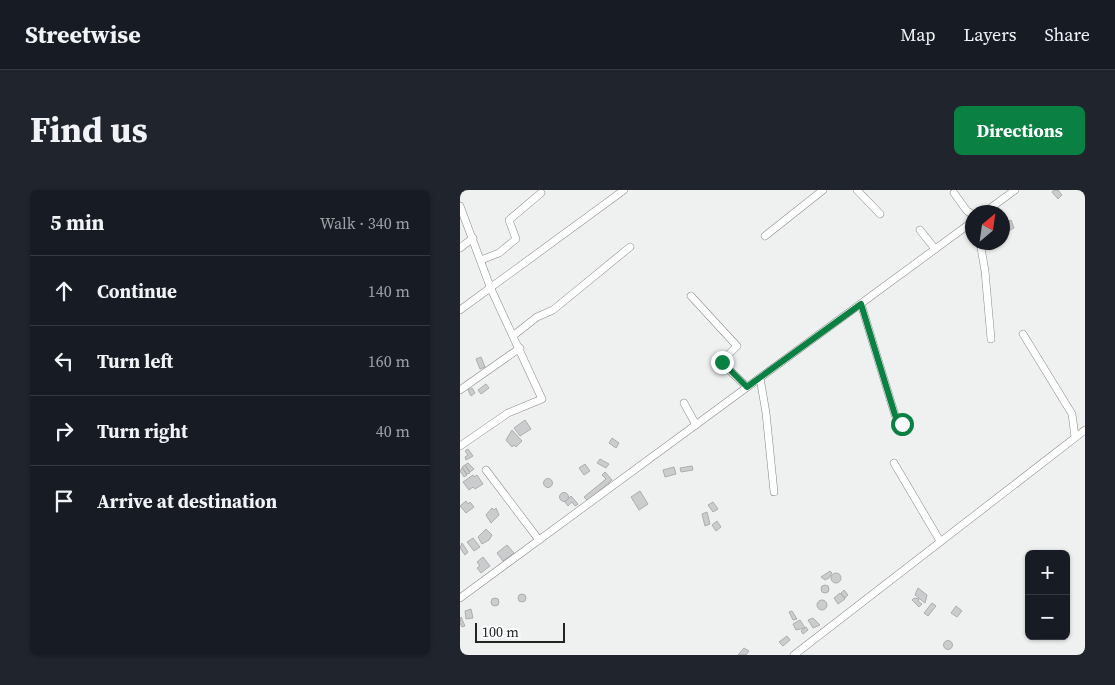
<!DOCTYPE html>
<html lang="en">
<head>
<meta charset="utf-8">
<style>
  body { margin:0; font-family:"Source Serif 4",serif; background:#20242c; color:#f1f3f6 }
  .controls { position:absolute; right:15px; bottom:15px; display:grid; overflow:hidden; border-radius:8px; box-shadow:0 1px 4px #0004 }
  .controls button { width:45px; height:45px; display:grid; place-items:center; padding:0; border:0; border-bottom:1px solid #363941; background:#171b24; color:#f1f3f6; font:25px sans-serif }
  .compass { position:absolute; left:505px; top:15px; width:45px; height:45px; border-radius:50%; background:#171b24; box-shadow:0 1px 4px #0004; rotate:29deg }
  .scale { position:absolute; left:15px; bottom:12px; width:90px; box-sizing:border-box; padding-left:5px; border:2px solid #232324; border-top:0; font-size:14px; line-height:18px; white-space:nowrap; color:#232324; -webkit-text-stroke:4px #fcfdfe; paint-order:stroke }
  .stop { position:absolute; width:15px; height:15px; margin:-11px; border:4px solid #0b8043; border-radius:50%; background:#fff }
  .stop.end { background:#0b8043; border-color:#fff; box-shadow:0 1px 5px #0008 }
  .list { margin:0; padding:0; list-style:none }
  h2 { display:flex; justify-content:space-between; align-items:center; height:65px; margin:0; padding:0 20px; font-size:21px }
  h2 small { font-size:16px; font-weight:400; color:#9ea1a6 }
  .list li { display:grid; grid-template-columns:32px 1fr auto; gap:15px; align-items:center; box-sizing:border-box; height:70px; padding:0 20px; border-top:1px solid #363941 }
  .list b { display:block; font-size:19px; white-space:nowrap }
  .list em { font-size:16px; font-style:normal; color:#9ea1a6 }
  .icon { flex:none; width:28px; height:28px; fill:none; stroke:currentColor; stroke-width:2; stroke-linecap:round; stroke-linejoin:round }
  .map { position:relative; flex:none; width:625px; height:465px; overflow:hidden; border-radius:8px }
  header { display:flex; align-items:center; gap:30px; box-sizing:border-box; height:70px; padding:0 25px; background:#171b24; border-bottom:1px solid #363941 }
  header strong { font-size:24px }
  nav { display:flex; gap:28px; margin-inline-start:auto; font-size:18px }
  .intro { display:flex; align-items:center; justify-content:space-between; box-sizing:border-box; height:120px; padding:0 30px }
  h1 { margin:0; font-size:35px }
  .button { padding:12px 22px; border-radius:8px; background:#0b8043; color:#fff; font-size:18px; font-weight:700 }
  main { display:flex; gap:30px; padding:0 30px }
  aside { flex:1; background:#171b24; border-radius:8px; box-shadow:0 1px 4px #0004 }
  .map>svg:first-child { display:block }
</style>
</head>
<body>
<header>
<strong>Streetwise</strong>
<nav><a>Map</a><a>Layers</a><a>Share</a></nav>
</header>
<div class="intro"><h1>Find us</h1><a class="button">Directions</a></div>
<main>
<aside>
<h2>5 min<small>Walk · 340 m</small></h2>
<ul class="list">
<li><svg class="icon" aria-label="ahead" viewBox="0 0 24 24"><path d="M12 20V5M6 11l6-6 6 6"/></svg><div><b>Continue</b></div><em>140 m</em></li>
<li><svg class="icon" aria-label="left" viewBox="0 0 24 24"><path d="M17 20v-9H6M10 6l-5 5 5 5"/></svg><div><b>Turn left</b></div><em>160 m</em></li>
<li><svg class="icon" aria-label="right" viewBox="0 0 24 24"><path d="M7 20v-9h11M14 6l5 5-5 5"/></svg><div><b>Turn right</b></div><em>40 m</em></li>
<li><svg class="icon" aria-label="arrive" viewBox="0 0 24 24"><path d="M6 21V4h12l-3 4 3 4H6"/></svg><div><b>Arrive at destination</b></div></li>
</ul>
</aside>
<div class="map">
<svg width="625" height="465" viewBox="0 0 625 465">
  <rect width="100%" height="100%" fill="#eff0f0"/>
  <g fill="#cbcccd" stroke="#acadad">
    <path d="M 594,0 L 598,0 L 602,5 L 598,9 L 592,2 Z"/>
    <path d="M 551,30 L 554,38 L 548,41 L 545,33 Z"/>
    <path d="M 21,167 L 25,177 L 20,179 L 16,169 Z"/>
    <path d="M 26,194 L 29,198 L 21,204 L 18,200 Z"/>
    <path d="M 12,198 L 15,203 L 11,206 L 8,200 Z"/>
    <path d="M 65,230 L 71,239 L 60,246 L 54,238 Z"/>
    <path d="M 52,240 L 62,251 L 56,257 L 54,255 L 52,257 L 46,250 Z"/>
    <path d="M 152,248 L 159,253 L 156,258 L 149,253 Z"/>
    <path d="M 8,259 L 13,266 L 6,270 L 5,267 L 8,265 L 5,261 Z"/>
    <path d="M 140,269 L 149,274 L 146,278 L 137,273 Z"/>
    <path d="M 8,273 L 14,279 L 10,282 L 5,275 Z"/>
    <path d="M 125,274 L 130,281 L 124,285 L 119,278 Z"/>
    <path d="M 5,275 L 10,283 L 7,284 L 2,277 Z"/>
    <path d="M 232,276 L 233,280 L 221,282 L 220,278 Z"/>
    <path d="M 214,277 L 216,284 L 205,287 L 203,280 Z"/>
    <path d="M 2,278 L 7,285 L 4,287 L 0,281 Z"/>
    <path d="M 145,282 L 152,290 L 128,311 L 124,307 L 146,289 L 142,285 Z"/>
    <path d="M 13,285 L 14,287 L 17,285 L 23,294 L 15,299 L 13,297 L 9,300 L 3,292 Z"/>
    <circle cx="88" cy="293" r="4.5"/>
    <path d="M 180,301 L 188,314 L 179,320 L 171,307 Z"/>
    <circle cx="104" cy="307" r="4.5"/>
    <path d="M 111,306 L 118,314 L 115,316 L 112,312 L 108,316 L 105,312 Z"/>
    <path d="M 6,311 L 8,314 L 10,312 L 14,317 L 6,323 L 0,316 Z"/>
    <path d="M 253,312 L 258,319 L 253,322 L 248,315 Z"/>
    <path d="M 32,318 L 34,320 L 36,318 L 39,325 L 31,333 L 26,325 Z"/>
    <path d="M 247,322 L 250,334 L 245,336 L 242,324 Z"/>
    <path d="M 257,331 L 261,337 L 256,341 L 252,335 Z"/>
    <path d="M 26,339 L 32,345 L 29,350 L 22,354 L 18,347 Z"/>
    <path d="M 13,348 L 20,357 L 14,361 L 7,352 Z"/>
    <path d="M 2,353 L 8,362 L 5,365 L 0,358 Z"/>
    <path d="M 47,355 L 54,363 L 43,371 L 37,363 Z"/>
    <path d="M 23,367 L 30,376 L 21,383 L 17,378 L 20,376 L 17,372 Z"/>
    <path d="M 370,381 L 372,383 L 369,388 L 365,390 L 361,387 Z"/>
    <circle cx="376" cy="388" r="5"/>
    <circle cx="365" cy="399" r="4"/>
    <path d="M 458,398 L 467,405 L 465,413 L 455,405 Z"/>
    <path d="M 384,400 L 388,405 L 385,408 L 381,403 Z"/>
    <path d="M 380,403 L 385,409 L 378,414 L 374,408 Z"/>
    <circle cx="62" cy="408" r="4"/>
    <path d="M 454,408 L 459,409 L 458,411 L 462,414 L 459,417 L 452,410 Z"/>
    <circle cx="35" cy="412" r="4"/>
    <circle cx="362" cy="415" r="5"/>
    <path d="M 472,413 L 476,416 L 468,426 L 464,423 Z"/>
    <path d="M 496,416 L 502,421 L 497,427 L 491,423 Z"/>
    <path d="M 11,419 L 13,428 L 6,429 L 5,421 Z"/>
    <path d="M 332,421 L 337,429 L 333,430 L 329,422 Z"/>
    <path d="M 1,427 L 5,436 L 2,437 L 0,433 Z"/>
    <path d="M 353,428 L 360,435 L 353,438 L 348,430 Z"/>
    <path d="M 340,430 L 345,438 L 336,440 L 333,434 Z"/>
    <path d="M 346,437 L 348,440 L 343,444 L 341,441 Z"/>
    <path d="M 327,446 L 330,450 L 323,456 L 319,452 Z"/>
    <circle cx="488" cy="455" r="4.5"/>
    <path d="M 284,458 L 289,461 L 286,465 L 278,465 Z"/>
  </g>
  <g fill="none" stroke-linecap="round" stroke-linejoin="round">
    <defs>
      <g id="street">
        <path d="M 397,0 L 420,24"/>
        <path d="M 494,3 L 507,21 L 512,24"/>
        <path d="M 0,16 L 31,99 L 82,209 L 48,223 L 0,256"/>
        <path d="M 525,22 L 555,0"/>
        <path d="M 460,40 L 475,59"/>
        <path d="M 305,46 L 363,0"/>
        <path d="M 520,52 L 525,81 L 531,149"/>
        <path d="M 0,58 L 13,48"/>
        <path d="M 21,70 L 39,63 L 56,49 L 49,30 L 81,3"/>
        <path d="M 231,106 L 277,156 L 261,172 L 287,197"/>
        <path d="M 401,114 L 435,225 L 442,234"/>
        <path d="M 0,120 L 164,0"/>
        <path d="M 563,144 L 612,224 L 615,247"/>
        <path d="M 54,145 L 77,127 L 93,120 L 170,57"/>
        <path d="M 300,188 L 306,223 L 314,302"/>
        <path d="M 0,200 L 60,158"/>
        <path d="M 224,213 L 236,235"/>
        <path d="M 434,273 L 480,351"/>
        <path d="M 26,280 L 79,350"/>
        <path d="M 0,408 L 512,32"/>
        <path d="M 334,465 L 625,240"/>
      </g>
    </defs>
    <use href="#street" stroke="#878888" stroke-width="8"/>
    <use href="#street" stroke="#fff" stroke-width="7"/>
  </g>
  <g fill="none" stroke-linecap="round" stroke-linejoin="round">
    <path stroke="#0b8043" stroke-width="6" d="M 262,172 L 287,197 L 401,114 L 435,225 L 442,234"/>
  </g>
</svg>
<div class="controls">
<button>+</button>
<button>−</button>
</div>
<svg class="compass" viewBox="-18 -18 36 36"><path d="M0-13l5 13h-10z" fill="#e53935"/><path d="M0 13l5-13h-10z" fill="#9ea1a6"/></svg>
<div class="scale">100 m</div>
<div class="stop" style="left:442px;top:234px"></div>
<div class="stop end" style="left:262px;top:172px"></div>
</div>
</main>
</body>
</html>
